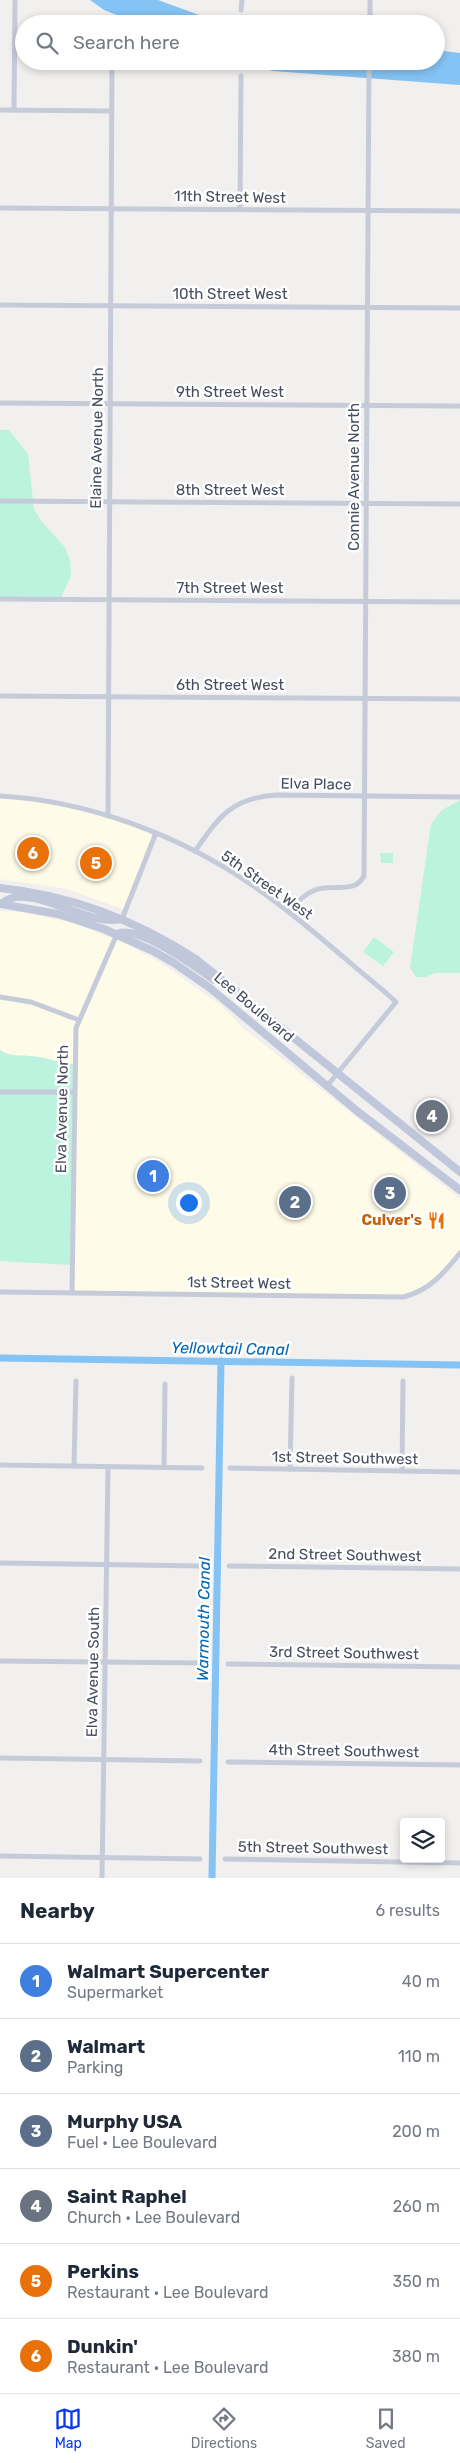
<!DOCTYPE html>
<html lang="en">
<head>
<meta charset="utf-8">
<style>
  body { margin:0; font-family:Rubik,sans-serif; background:#f6f6f7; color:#1f2937 }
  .controls { position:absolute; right:15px; bottom:15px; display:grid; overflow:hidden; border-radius:5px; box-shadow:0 2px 8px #0003 }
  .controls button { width:45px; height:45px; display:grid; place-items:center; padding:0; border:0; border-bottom:1px solid #e0e1e3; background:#fff; color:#1f2937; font:25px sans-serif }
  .you { position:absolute; left:188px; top:1202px; width:18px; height:18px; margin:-12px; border:4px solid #fff; border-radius:50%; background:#1a73e8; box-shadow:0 0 0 8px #1a73e833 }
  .badge { display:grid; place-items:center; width:32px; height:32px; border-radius:50%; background:#0939f2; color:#fff; font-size:16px; font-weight:700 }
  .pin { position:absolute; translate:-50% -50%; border:2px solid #fff; box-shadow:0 1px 5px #0006 }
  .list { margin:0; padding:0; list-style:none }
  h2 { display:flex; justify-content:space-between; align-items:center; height:65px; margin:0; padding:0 20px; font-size:21px }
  h2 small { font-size:16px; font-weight:400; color:#747a83 }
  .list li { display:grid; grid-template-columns:32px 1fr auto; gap:15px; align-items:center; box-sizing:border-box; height:75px; padding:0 20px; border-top:1px solid #e0e1e3 }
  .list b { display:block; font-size:19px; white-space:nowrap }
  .list p { margin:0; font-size:16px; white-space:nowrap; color:#747a83 }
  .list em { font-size:16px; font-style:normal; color:#747a83 }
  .icon { flex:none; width:28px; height:28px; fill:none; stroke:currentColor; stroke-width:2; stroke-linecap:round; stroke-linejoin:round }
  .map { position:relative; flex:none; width:460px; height:1878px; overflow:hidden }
  .search { position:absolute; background:#fff; box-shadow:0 2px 8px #0003; left:15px; right:15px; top:15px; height:55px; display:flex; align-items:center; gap:12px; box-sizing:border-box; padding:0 18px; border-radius:28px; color:#747a83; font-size:19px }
  .sheet { height:515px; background:#fff }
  nav { display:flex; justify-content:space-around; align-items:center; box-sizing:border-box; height:70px; border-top:1px solid #e0e1e3; background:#fff; font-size:14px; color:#747a83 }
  nav a { display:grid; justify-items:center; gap:2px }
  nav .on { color:#0939f2 }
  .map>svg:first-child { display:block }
</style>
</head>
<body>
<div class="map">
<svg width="460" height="1878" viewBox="0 0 460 1878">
  <rect width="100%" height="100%" fill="#f2f0ef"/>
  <g fill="#fefce8">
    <path d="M 0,795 L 33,796 L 119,820 L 156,837 L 123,909 L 67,889 L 0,879 Z"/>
    <path d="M 0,911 L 20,912 L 73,923 L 126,944 L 161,963 L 222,1006 L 244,1029 L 460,1199 L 460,1251 L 430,1284 L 409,1296 L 71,1293 L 73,1064 L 54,1063 L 40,1057 L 7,1055 L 0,1050 Z"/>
  </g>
  <g fill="#bbf3de">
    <path d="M 0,430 L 9,430 L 28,454 L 34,509 L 42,522 L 64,546 L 70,560 L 71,576 L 60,600 L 0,599 Z"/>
    <path d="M 460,800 L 460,973 L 435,973 L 426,977 L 416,977 L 410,968 L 431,824 L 442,810 Z"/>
    <path d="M 380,853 L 393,853 L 393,863 L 381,863 Z"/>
    <path d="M 374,937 L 394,952 L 383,966 L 363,952 Z"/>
    <path d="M 0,1050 C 11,1058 25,1054 39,1057 C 52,1059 59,1063 74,1064 L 71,1265 L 0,1261 Z"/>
  </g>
  <g fill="#84c3f4">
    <path d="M 90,0 L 158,0 L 224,24 L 139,24 L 104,10 Z"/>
    <path d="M 436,50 L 460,53 L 460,85 L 272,71 L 245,61 L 436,61 Z"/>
  </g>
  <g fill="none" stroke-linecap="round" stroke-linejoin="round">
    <g stroke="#84c3f4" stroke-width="7">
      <path d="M 0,1358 L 460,1365"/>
      <path d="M 212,1878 L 221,1361"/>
    </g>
    <g stroke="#c5cbd8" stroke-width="5">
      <path d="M 241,10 L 242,0"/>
      <path d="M 370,24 L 370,0"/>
      <path d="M 0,110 L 111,111"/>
      <path d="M 14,110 L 15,0"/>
      <path d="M 0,208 L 460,211"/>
      <path d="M 240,209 L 241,76"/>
      <path d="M 0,305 L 460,308"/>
      <path d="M 0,403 L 460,406"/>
      <path d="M 0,501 L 460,504"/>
      <path d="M 0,599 L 460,602"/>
      <path d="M 0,696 L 460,699"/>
      <path d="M 0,796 C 89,801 179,835 252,885 C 299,917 341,956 385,992 L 396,1002 L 327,1086"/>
      <path d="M 108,816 L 112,61"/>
      <path d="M 195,851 C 219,817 231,798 276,795 L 460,797"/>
      <path d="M 289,912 C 296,903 304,894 315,890 C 333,883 354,895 364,876 L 369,61"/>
      <path d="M 122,919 L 156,833"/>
      <path d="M 0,997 L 31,1002 L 79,1020"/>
      <path d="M 0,1092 L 74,1092"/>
      <path d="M 0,1292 L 403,1297 C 429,1291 444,1273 460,1253"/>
      <path d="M 72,1293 L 76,1028 L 117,934"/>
      <path d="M 0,1465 L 202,1468"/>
      <path d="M 74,1466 L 76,1381"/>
      <path d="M 164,1467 L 165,1384"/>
      <path d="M 230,1468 L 460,1472"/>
      <path d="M 290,1469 L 292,1378"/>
      <path d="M 402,1471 L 403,1381"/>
      <path d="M 0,1563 L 201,1566"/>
      <path d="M 229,1566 L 460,1569"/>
      <path d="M 0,1661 L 200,1663"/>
      <path d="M 228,1664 L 460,1667"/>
      <path d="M 0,1758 L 200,1761"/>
      <path d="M 228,1762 L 460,1765"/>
      <path d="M 0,1856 L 200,1859"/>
      <path d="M 225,1859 L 460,1863"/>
      <path d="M 102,1878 L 108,1467"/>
    </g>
    <g stroke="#c1c7da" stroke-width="8">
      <path d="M 0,888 C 70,895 137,921 196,959 L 460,1172"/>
      <path d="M 2,903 C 6,901 12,897 16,897 C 50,894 89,926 122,919"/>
      <path d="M 0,904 L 58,914 L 104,929 L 153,951 L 174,963 L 210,988 L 357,1111 L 460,1190"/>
      <path d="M 117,934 C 137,924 196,967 214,980"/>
    </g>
  </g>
  <defs>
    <symbol id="restaurant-bare" viewBox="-9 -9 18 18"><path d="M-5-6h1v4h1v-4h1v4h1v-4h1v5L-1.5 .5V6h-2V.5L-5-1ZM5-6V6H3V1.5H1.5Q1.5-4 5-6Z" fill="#e8710a" stroke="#fff" stroke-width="2.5" paint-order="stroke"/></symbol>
  </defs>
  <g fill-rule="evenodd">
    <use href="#restaurant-bare" x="424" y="1208" width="25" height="25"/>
  </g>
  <g text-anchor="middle" stroke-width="5" stroke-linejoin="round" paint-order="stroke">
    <g font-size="15" fill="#464d5f" stroke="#fff">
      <text transform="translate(230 197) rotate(1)" y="5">11th Street West</text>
      <text x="230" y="299">10th Street West</text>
      <text x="230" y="397">9th Street West</text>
      <text transform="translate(97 438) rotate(-89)" y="5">Elaine Avenue North</text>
      <text transform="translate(354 477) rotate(-90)" y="5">Connie Avenue North</text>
      <text x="230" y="495">8th Street West</text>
      <text x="230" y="593">7th Street West</text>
      <text x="230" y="690">6th Street West</text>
      <text transform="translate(316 784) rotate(1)" y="5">Elva Place</text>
      <text transform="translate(267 885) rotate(35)" y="5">5th Street West</text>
      <text transform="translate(254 1007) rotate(40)" y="5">Lee Boulevard</text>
      <text transform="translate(62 1109) rotate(-89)" y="5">Elva Avenue North</text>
      <text transform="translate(239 1283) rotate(1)" y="5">1st Street West</text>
      <text transform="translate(345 1458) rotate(1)" y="5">1st Street Southwest</text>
      <text transform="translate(345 1555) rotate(1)" y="5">2nd Street Southwest</text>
      <text transform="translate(344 1653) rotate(1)" y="5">3rd Street Southwest</text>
      <text transform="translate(93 1672) rotate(-89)" y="5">Elva Avenue South</text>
      <text transform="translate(344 1751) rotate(1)" y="5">4th Street Southwest</text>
      <text transform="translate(313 1848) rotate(1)" y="5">5th Street Southwest</text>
    </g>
    <g font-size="15" font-weight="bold" fill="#c56008" stroke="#fff" text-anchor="end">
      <text x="422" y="1225">Culver's</text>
    </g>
    <g font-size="16" font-style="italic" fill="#0067b8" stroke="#fff">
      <text transform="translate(230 1348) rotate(1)" y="6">Yellowtail Canal</text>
      <text transform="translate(203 1619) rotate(-89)" y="6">Warmouth Canal</text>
    </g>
  </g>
</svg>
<div class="controls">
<button><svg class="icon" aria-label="layers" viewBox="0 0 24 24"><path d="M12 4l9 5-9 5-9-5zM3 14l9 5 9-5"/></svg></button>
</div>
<div class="you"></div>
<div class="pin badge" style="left:153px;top:1176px;background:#3f7fe0">1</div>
<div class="pin badge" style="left:295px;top:1202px;background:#5c6f8a">2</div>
<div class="pin badge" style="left:390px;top:1193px;background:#5c6f8a">3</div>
<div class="pin badge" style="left:432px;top:1116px;background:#6b7280">4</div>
<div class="pin badge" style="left:96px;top:863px;background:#e8710a">5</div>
<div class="pin badge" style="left:33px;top:853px;background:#e8710a">6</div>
<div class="search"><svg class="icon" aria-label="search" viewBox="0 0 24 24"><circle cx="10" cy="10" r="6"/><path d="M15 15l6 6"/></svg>Search here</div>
</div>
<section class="sheet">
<h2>Nearby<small>6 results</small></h2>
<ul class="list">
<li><span class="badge" style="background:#3f7fe0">1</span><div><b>Walmart Supercenter</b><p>Supermarket</p></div><em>40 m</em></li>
<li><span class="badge" style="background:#5c6f8a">2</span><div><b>Walmart</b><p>Parking</p></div><em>110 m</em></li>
<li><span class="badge" style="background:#5c6f8a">3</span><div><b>Murphy USA</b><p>Fuel · Lee Boulevard</p></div><em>200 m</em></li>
<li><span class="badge" style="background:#6b7280">4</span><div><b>Saint Raphel</b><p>Church · Lee Boulevard</p></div><em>260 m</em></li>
<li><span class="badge" style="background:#e8710a">5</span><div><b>Perkins</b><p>Restaurant · Lee Boulevard</p></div><em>350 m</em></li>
<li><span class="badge" style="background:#e8710a">6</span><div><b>Dunkin'</b><p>Restaurant · Lee Boulevard</p></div><em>380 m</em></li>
</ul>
</section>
<nav>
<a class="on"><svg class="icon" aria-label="map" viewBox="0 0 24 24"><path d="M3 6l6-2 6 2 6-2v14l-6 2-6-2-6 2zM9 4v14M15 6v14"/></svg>Map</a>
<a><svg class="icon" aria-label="directions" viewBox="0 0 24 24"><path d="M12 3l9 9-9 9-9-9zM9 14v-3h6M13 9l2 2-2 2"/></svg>Directions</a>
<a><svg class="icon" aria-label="saved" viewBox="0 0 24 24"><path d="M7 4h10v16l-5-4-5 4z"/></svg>Saved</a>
</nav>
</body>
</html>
